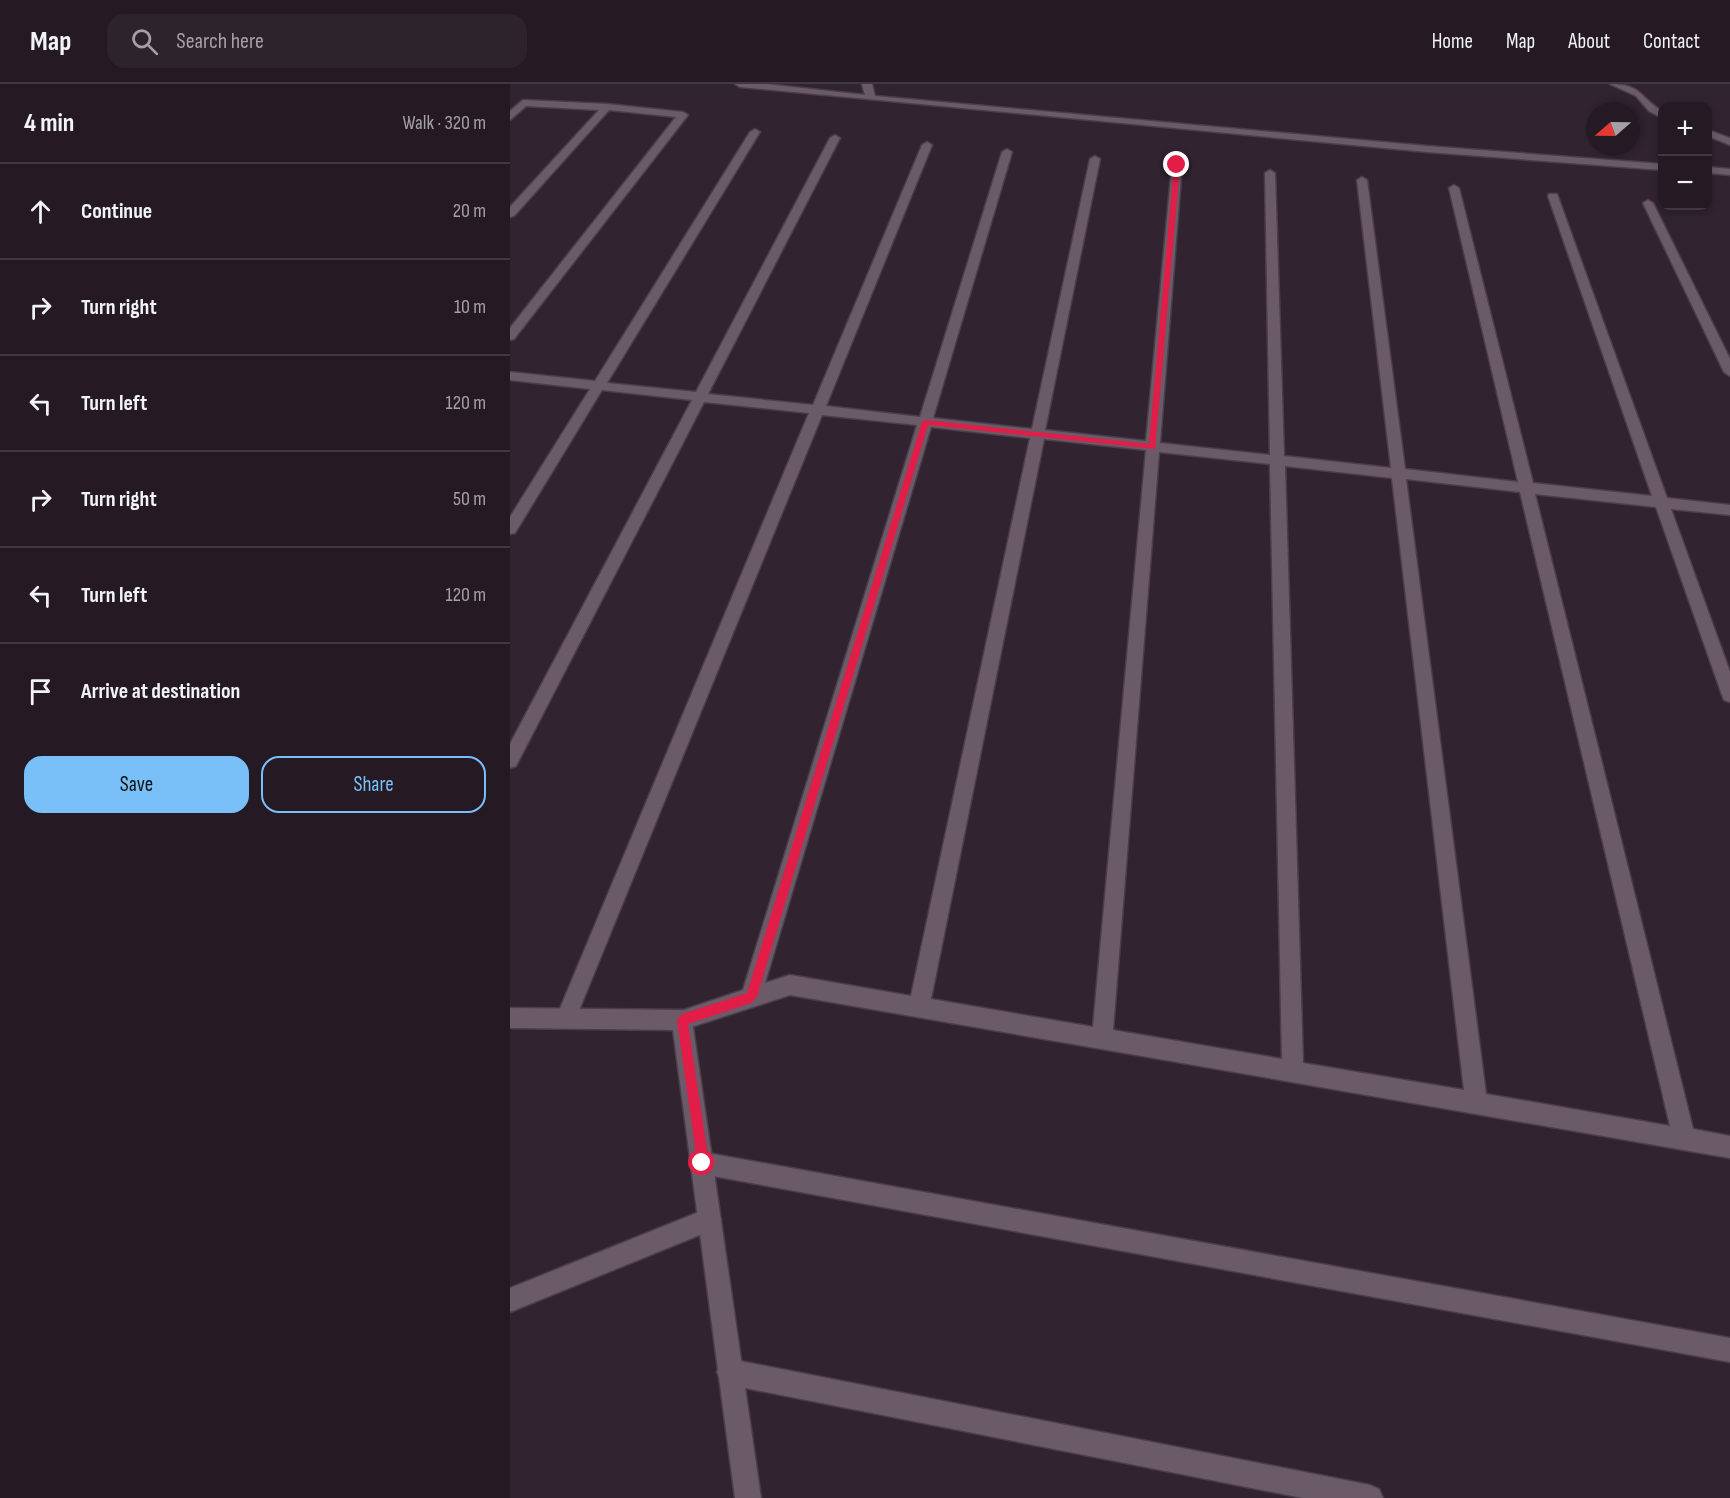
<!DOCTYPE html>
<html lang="en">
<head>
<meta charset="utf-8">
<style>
  body { margin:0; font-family:"Sofia Sans Condensed",sans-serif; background:#2d232c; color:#f1f3f6 }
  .controls { position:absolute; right:18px; top:18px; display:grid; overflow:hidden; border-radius:12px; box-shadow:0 3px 9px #0003 }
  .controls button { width:54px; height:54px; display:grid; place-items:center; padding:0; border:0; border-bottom:2px solid #423841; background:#251a24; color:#f1f3f6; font:30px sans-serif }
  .compass { position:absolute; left:1076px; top:18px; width:54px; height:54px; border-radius:50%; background:#251a24; box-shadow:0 3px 9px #0003; rotate:250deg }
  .stop { position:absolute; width:18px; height:18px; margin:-14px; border:4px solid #e11d48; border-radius:50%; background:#fff }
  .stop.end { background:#e11d48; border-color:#fff; box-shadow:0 2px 6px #0008 }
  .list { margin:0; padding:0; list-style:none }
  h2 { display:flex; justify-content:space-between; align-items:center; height:78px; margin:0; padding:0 24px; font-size:26px }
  h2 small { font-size:20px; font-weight:400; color:#a3a1a6 }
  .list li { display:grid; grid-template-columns:39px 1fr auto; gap:18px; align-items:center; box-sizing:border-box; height:96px; padding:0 24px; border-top:2px solid #423841 }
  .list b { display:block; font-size:22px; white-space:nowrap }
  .list em { font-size:20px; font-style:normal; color:#a3a1a6 }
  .actions { display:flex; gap:12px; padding:18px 24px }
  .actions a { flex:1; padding:14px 0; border:2px solid #79bff8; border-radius:18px; text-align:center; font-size:21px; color:#79bff8 }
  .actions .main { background:#79bff8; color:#111 }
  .icon { flex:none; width:33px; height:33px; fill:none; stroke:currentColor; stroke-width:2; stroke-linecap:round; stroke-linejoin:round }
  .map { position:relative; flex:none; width:1220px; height:1414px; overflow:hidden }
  header { display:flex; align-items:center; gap:36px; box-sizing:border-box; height:84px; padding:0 30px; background:#251a24; border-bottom:2px solid #423841 }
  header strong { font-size:28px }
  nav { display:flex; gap:33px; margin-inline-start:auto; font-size:21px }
  .search { width:420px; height:54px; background:#2d232c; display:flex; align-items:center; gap:15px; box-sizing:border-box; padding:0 21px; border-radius:18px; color:#a3a1a6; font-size:22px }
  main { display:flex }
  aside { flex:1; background:#251a24 }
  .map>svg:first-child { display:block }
</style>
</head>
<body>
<header>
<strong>Map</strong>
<div class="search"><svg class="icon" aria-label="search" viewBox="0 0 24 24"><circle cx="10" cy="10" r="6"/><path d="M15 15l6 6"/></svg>Search here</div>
<nav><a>Home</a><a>Map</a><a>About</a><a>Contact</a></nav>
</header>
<main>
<aside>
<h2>4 min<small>Walk · 320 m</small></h2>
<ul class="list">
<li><svg class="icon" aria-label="ahead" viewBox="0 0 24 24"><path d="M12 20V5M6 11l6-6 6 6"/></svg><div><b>Continue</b></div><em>20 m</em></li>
<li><svg class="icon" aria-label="right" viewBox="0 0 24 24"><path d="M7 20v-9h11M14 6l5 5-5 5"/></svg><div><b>Turn right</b></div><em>10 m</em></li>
<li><svg class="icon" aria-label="left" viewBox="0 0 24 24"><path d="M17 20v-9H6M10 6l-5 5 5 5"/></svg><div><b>Turn left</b></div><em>120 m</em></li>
<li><svg class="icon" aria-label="right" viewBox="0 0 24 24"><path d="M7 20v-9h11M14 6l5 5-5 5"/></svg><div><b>Turn right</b></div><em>50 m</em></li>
<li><svg class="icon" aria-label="left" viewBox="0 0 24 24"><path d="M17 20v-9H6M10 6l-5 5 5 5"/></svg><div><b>Turn left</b></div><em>120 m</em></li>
<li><svg class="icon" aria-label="arrive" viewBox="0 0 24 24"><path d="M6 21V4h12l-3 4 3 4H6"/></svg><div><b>Arrive at destination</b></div></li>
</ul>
<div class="actions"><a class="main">Save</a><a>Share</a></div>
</aside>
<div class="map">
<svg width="1220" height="1414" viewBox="0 0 1220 1414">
  <rect width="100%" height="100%" fill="#312330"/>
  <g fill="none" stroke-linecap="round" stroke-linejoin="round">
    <defs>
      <g id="minor">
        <path d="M 1100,0 C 1132,0 1130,14 1152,27 L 1152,34 L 1139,27 L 1126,12 Z"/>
        <path d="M 13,16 L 97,20 L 173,28 L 178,31 L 4,255 L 0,256 L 0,244 L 166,33 L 99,26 L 4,132 L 0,133 L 0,123 L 89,26 L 16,22 L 0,36 L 0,27 Z"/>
        <path d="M 245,45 L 250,48 L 97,299 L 186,308 L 320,54 L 325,51 L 330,54 L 198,310 L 303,321 L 412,61 L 417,58 L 422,61 L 316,322 L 410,333 L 492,68 L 497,65 L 502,68 L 423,334 L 522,345 L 580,75 L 585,72 L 590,75 L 535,346 L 636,357 L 662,81 L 667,78 L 672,81 L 650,359 L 760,371 L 755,89 L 760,86 L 765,89 L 774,372 L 881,384 L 847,96 L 852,93 L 857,96 L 895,385 L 1008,398 L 939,104 L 944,101 L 949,104 L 1023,399 L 1142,412 L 1038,112 L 1039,110 L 1047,110 L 1157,414 L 1220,421 L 1220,431 L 1161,425 L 1220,588 L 1220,618 L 1214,616 L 1212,611 L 1146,423 L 1025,410 L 1183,1045 L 1220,1052 L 1220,1074 L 280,911 L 172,946 L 165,943 L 162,936 L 165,929 L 233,906 L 407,341 L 312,331 L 63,941 L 56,944 L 49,941 L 46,934 L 299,329 L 194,318 L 6,682 L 0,684 L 0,660 L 182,316 L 92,306 L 5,449 L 0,450 L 0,433 L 80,305 L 0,296 L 0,288 L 85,297 L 240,48 ZM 421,343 L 520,354 L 401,912 L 280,891 L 255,899 ZM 534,355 L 636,366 L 583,943 L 421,915 ZM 649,368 L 760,380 L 772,975 L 603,946 ZM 775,382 L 882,394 L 954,1006 L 793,979 ZM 896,395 L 1010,408 L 1160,1042 L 976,1010 Z"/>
        <path d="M 1198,46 L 1220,54 L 1220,61 L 1198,52 Z"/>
        <path d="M 1138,116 L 1143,119 L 1220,275 L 1220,292 L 1214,288 L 1133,119 Z"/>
        <path d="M 192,1068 L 1220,1254 L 1220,1278 L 192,1090 L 184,1087 L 181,1079 L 184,1071 Z"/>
        <path d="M 199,1124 L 207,1128 L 211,1136 L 207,1144 L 0,1228 L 0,1204 Z"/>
        <path d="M 220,1275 L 860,1401 L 869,1405 L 873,1414 L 793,1414 L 220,1301 L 211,1297 L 207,1288 L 211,1279 Z"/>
      </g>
      <g id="tertiary">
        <path d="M 225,0 L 256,0 L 355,11 L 352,0 L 362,0 L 365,12 L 917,62 L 1152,80 L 1152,86 L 917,68 L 230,3 Z"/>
        <path d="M 1198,83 L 1220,85 L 1220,91 L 1198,89 Z"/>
        <path d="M 0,924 L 172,926 L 179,929 L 182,936 L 251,1414 L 225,1414 L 163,946 L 0,944 Z"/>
      </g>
    </defs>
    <use href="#minor" stroke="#4a3e49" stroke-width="3"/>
    <use href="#tertiary" stroke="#4a3e49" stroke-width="3"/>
    <use href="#minor" fill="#6b5b69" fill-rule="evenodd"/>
    <use href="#tertiary" fill="#6b5b69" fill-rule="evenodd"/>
  </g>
  <path fill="#e11d48" d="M 667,80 L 670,81 L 645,365 L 418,341 L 247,913 L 241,919 L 178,940 L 199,1079 L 197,1084 L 188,1084 L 167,936 L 172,930 L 237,909 L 412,338 L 415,336 L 639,360 L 664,81 Z"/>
</svg>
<div class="controls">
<button>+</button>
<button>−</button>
</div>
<svg class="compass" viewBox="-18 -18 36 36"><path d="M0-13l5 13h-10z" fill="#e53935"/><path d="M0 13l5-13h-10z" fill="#a3a1a6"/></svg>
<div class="stop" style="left:192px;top:1079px"></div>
<div class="stop end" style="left:667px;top:81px"></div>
</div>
</main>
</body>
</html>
